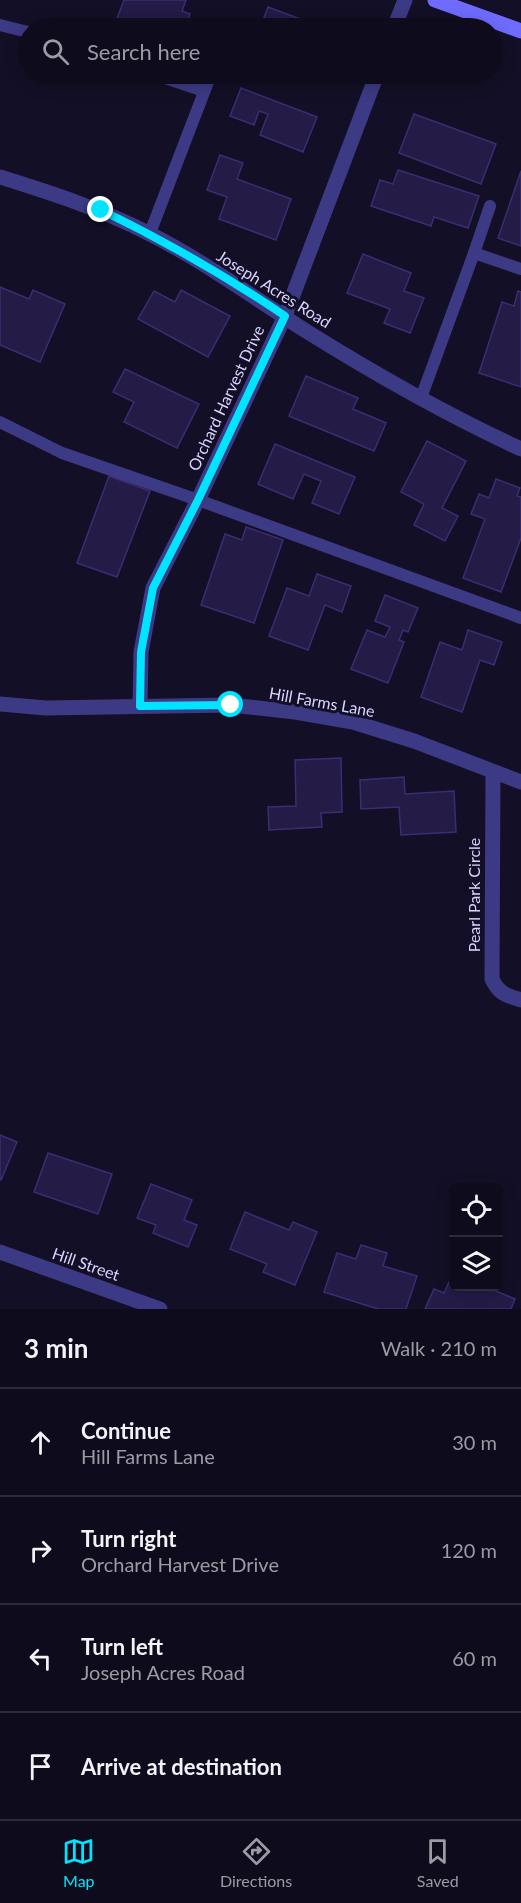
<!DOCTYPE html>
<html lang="en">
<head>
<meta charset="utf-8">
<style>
  body { margin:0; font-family:Lato,sans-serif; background:#171425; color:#f1f3f6 }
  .controls { position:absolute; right:18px; bottom:18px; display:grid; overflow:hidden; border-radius:9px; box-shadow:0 3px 15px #0003 }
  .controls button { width:54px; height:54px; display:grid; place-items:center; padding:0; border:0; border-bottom:2px solid #2e2b3b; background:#0e0b1c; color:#f1f3f6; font:30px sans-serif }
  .stop { position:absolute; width:18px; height:18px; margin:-14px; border:4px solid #00e5ff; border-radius:50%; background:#fff }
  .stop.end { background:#00e5ff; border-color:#fff; box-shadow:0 2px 6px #0008 }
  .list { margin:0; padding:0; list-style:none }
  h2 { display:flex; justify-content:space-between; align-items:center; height:78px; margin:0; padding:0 24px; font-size:26px }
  h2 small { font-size:20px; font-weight:400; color:#9b9ba3 }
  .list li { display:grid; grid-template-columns:39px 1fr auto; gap:18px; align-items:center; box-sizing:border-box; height:108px; padding:0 24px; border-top:2px solid #2e2b3b }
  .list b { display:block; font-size:22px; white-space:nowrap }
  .list p { margin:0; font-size:20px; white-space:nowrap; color:#9b9ba3 }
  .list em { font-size:20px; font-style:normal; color:#9b9ba3 }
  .icon { flex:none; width:33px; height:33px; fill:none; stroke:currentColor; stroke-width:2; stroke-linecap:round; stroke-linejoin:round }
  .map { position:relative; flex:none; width:521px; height:1309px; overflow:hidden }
  .search { position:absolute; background:#0e0b1c; box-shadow:0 3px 15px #0003; left:18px; right:18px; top:18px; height:66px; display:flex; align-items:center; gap:15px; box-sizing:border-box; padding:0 21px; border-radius:33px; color:#9b9ba3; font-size:22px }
  .sheet { height:510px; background:#0e0b1c }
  nav { display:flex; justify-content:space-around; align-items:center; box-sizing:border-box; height:84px; border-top:2px solid #2e2b3b; background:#0e0b1c; font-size:16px; color:#9b9ba3 }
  nav a { display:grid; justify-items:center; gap:3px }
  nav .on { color:#00e5ff }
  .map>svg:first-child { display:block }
</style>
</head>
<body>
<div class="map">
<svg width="521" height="1309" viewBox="0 0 521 1309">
  <rect width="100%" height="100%" fill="#130f26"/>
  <g fill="#241b47" stroke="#3b2d73" stroke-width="1.5">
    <path d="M 124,0 L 186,0 L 182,11 L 190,14 L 184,28 L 126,28 L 115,24 Z"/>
    <path d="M 268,7 L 324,28 L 260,28 Z"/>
    <path d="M 241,88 L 317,117 L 303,152 L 260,135 L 268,114 L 259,111 L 254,125 L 230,116 Z"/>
    <path d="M 414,114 L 496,144 L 481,184 L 399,153 Z"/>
    <path d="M 220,155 L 243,163 L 237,179 L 291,199 L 276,240 L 219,219 L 227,197 L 207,190 Z"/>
    <path d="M 398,170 L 479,196 L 468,228 L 434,217 L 431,226 L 371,206 L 380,180 L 393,184 Z"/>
    <path d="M 521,171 L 521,246 L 498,238 Z"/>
    <path d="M 363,254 L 411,273 L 404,291 L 424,298 L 410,333 L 384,323 L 390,309 L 347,293 Z"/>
    <path d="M 0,287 L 29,299 L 33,290 L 65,304 L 40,362 L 0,345 Z"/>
    <path d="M 181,290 L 230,316 L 208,357 L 138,319 L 154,291 L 175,302 Z"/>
    <path d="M 518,291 L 521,292 L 521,387 L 479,373 L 502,302 L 514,306 Z"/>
    <path d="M 125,369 L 199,404 L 177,448 L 124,422 L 134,402 L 113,392 Z"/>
    <path d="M 306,376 L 358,398 L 353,409 L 386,423 L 374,451 L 289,416 Z"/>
    <path d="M 427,441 L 466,461 L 442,508 L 458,516 L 445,541 L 414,525 L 424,504 L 401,492 Z"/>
    <path d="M 275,444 L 355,477 L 339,514 L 312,503 L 321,481 L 304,474 L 293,499 L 258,484 Z"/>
    <path d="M 109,476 L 150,491 L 117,577 L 77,563 Z"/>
    <path d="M 496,479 L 520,488 L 517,496 L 521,497 L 521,538 L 501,592 L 463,578 L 485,519 L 471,514 L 479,494 L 489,498 Z"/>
    <path d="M 246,527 L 283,540 L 254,623 L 201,605 L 225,534 L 242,540 Z"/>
    <path d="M 317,574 L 351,586 L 342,612 L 325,605 L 308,650 L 269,636 L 287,588 L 309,596 Z"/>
    <path d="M 385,595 L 418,608 L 408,632 L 403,630 L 399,640 L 404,642 L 388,683 L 351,669 L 367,630 L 385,637 L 390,627 L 375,621 Z"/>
    <path d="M 468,630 L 502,642 L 494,665 L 480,660 L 462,712 L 421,697 L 440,642 L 462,650 Z"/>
    <path d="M 341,758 L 342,812 L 321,813 L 322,827 L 269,830 L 268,807 L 296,806 L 295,760 Z"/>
    <path d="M 404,777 L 405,794 L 454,791 L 456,832 L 401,835 L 399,807 L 361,809 L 360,780 Z"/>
    <path d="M 0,1135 L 17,1142 L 1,1180 L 0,1180 Z"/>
    <path d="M 48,1153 L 112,1174 L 98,1214 L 34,1192 Z"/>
    <path d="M 151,1184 L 192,1200 L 184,1220 L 197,1225 L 188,1247 L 153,1233 L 156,1225 L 137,1218 Z"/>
    <path d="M 245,1212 L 289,1230 L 293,1222 L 317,1232 L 295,1285 L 263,1272 L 267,1264 L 230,1249 Z"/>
    <path d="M 361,1245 L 387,1253 L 383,1266 L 417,1276 L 406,1309 L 378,1309 L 324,1292 L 337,1253 L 356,1259 Z"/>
    <path d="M 454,1271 L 454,1286 L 492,1286 L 491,1289 L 515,1299 L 511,1309 L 425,1309 L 434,1289 L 444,1293 Z"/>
  </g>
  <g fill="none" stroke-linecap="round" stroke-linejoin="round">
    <g stroke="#3d3a85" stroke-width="12">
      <path d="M 0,25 L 28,32"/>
      <path d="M 228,28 L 229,26"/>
      <path d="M 153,74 L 204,91"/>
      <path d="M 150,233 L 211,74"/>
      <path d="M 474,253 L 521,269"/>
      <path d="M 421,398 L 474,253 L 490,206"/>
      <path d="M 0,422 L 62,453 L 198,500 L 521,618"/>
    </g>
    <g stroke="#3d3a85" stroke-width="15">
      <path d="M 394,28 L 405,0"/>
      <path d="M 0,177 C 51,193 101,209 148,233 C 204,261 254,298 306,331 C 375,374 447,415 521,449"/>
      <path d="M 0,704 L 46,708 L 231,705 L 295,712 L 353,722 L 414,741 L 521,782"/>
      <path d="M 140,706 L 141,652 L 153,588 L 198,500 L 285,316 L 377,74"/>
      <path d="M 493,772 L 492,979 C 499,994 506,995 521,1000"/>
      <path d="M 0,1252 L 160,1309"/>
    </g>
    <path stroke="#6f6bff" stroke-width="15" d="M 435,0 L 521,31"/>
  </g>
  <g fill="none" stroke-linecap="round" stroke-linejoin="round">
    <path stroke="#00e5ff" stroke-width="8" d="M 101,210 C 165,241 226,276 285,316 L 198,500 L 153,588 L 141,652 L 140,706 L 231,705"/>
  </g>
  <g text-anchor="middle" stroke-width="6" stroke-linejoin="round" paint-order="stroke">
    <g font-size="16" fill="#d9d4ff" stroke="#130f26">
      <text transform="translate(274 289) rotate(32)" y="6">Joseph Acres Road</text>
      <text transform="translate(226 398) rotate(-65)" y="6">Orchard Harvest Drive</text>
      <text transform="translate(322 702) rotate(10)" y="6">Hill Farms Lane</text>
      <text transform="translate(474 895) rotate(-90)" y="6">Pearl Park Circle</text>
      <text transform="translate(86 1264) rotate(19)" y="6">Hill Street</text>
    </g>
  </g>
</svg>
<div class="controls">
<button><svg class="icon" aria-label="locate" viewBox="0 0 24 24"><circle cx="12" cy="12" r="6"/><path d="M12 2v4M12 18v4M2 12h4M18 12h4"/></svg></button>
<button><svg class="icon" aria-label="layers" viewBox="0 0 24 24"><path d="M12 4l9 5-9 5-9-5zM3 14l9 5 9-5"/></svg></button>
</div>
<div class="stop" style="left:231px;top:705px"></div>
<div class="stop end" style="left:101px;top:210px"></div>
<div class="search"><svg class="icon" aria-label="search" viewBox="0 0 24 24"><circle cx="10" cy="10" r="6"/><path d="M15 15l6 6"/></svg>Search here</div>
</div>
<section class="sheet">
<h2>3 min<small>Walk · 210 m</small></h2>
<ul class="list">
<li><svg class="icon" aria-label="ahead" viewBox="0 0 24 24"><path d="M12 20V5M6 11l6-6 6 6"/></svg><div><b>Continue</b><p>Hill Farms Lane</p></div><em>30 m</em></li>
<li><svg class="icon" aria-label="right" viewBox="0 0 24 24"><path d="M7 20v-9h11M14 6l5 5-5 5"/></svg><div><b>Turn right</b><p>Orchard Harvest Drive</p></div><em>120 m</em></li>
<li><svg class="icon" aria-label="left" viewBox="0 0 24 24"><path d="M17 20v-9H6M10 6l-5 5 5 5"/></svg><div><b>Turn left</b><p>Joseph Acres Road</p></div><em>60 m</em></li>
<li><svg class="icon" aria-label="arrive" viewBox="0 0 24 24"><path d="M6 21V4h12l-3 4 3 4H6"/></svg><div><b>Arrive at destination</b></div></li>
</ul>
</section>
<nav>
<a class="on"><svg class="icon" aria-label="map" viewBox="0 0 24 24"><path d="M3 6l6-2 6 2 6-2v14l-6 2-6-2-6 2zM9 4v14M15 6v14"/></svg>Map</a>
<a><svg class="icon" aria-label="directions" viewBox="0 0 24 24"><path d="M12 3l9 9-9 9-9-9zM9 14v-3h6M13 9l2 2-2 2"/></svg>Directions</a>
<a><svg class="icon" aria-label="saved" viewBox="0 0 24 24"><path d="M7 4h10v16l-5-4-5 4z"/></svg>Saved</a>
</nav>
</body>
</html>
